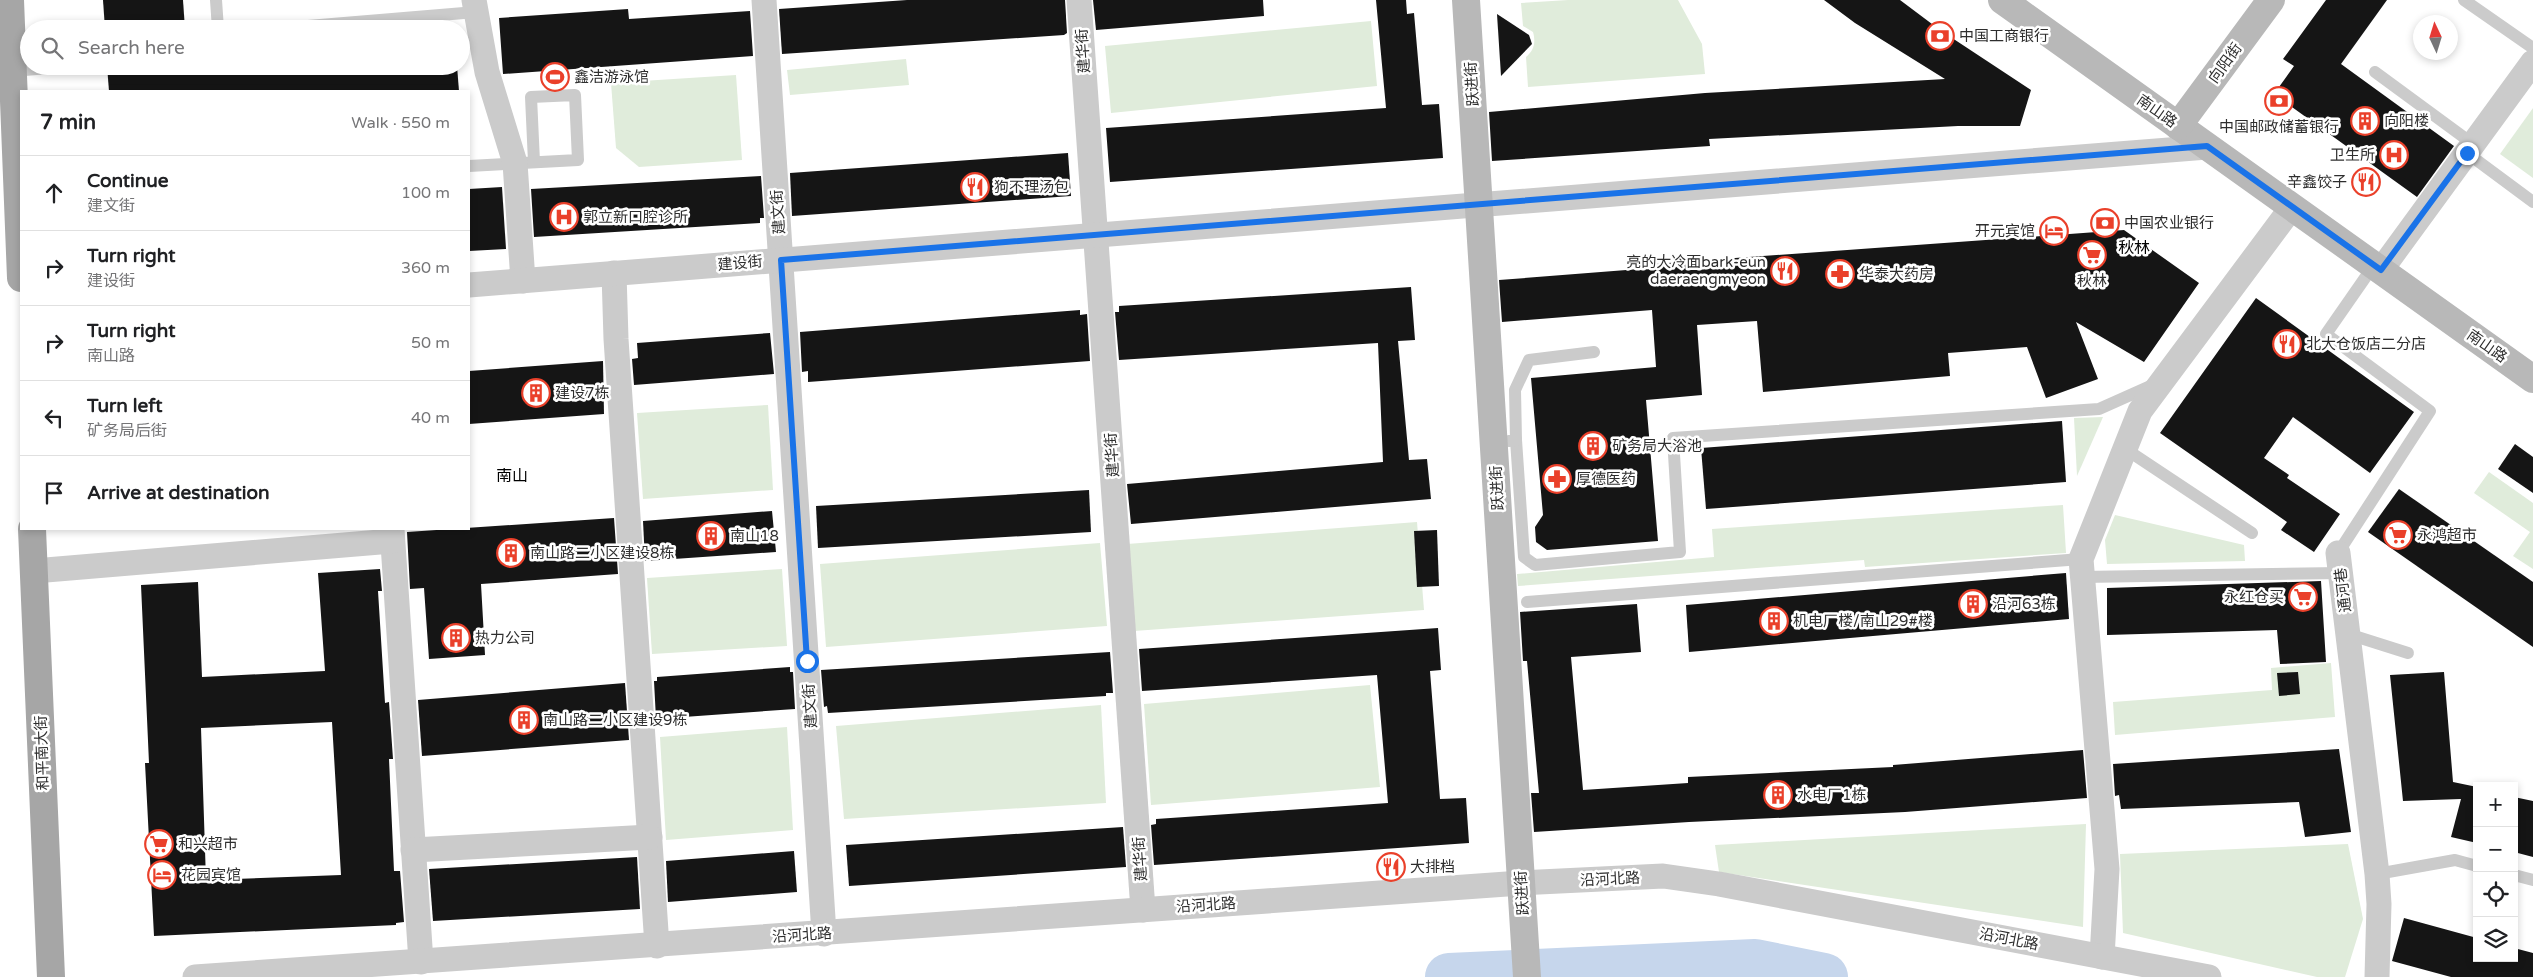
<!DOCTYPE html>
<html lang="en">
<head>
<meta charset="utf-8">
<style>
  body { margin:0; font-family:"Varela Round","Noto Sans SC",sans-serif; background:#f6f6f6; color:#202124 }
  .controls { position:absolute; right:15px; bottom:15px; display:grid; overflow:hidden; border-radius:0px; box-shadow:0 2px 8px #0003 }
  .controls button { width:45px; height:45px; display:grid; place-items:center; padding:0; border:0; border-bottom:1px solid #e0e0e0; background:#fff; color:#202124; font:25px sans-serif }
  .compass { position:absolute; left:2413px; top:15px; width:45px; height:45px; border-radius:50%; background:#fff; box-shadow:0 2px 8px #0003; rotate:356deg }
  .stop { position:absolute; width:15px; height:15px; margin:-11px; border:4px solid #1a73e8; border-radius:50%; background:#fff }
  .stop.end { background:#1a73e8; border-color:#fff; box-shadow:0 1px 5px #0008 }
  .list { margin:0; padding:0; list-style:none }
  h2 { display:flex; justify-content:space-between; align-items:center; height:65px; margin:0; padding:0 20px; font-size:21px }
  h2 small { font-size:16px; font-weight:400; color:#757577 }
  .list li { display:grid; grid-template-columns:32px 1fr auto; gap:15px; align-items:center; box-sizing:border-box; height:75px; padding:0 20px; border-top:1px solid #e0e0e0 }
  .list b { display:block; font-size:19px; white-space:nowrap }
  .list p { margin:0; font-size:16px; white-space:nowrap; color:#757577 }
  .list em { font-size:16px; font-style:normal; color:#757577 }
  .icon { flex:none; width:28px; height:28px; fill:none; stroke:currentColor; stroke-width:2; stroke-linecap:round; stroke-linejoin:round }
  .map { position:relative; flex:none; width:2533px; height:977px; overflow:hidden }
  .search { position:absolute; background:#fff; box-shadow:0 2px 8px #0003; left:20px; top:20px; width:450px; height:55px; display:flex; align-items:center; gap:12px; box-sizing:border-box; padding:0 18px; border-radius:28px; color:#757577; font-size:19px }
  .panel { position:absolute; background:#fff; box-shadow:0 2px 8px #0003; left:20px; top:90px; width:450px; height:440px; border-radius:0px }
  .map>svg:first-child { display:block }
</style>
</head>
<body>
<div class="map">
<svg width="2533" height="977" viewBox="0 0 2533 977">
  <rect width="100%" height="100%" fill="#fff"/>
  <g fill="#e0ecdb">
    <path d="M 1568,0 L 1678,0 L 1702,44 L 1705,74 L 1528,87 L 1526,57 C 1534,50 1536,43 1533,32 L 1523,26 L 1521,3 Z"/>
    <path d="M 1371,21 L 1377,86 L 1111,113 L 1105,46 Z"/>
    <path d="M 906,59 L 909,85 L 790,95 L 787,70 Z"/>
    <path d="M 736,75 L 742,160 L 639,167 L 616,148 L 611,83 Z"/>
    <path d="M 2533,108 L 2533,178 L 2500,154 Z"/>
    <path d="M 768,405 L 773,490 L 643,499 L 637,413 Z"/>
    <path d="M 2103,417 L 2077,476 L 2074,418 Z"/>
    <path d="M 2489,472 L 2533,503 L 2533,569 L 2513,556 L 2530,532 L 2474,493 Z"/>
    <path d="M 2063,505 L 2066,553 L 1865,567 L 1864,560 L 1518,586 L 1517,574 L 1714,557 L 1712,529 Z"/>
    <path d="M 2115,515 L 2244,545 L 2245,561 L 2107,564 L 2105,540 Z"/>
    <path d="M 1417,522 L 1424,610 L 1134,631 L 1127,544 Z"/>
    <path d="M 1100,543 L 1107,626 L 826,647 L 820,564 Z"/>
    <path d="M 782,569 L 787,646 L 652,654 L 647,578 Z"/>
    <path d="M 2331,663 L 2335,717 L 2115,735 L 2113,702 L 2272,690 L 2271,668 Z"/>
    <path d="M 1370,685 L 1380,787 L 1151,805 L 1144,704 Z"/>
    <path d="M 1101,705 L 1106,803 L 844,819 L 836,726 Z"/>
    <path d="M 787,727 L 793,830 L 666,840 L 660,737 Z"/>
    <path d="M 2086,824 L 2083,927 L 1719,872 L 1715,845 Z"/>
    <path d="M 2348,844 L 2363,919 L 2345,977 L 2317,977 L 2123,933 L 2120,854 Z"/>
  </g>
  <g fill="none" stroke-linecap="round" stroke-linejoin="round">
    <path stroke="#c6d6ec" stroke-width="48" d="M 1449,977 L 1755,963 L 1824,977"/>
  </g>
  <g fill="#151515" fill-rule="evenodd">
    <path d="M 103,0 L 183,0 L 185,29 L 105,29 Z"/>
    <path d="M 907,0 L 1065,0 L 1067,33 L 1064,35 L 782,54 L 779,9 Z"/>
    <path d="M 1093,0 L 1263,0 L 1264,16 L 1096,30 Z"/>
    <path d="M 1376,0 L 1406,0 L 1407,14 L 1414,13 L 1422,105 L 1439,104 L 1443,158 L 1110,182 L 1106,128 L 1386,108 Z"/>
    <path d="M 1824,0 L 1900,0 L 1940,30 L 2031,90 L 2020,126 L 1958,126 L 1709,139 L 1710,146 L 1492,161 L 1489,112 L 1705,93 L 1945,79 L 1855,23 Z"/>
    <path d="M 2326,0 L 2387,0 L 2341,64 L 2454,146 L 2417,197 L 2274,94 L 2294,66 L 2283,59 Z"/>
    <path d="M 628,9 L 629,19 L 750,11 L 753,56 L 503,74 L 499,18 Z"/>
    <path d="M 1497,14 L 1529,35 L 1532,44 L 1501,76 Z"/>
    <path d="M 107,66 L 457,66 L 459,91 L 109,91 Z"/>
    <path d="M 1068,153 L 1071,196 L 792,216 L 790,173 Z"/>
    <path d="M 761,176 L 764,218 L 760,218 L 760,223 L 534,237 L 531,189 Z"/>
    <path d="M 502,187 L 506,249 L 469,251 L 469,189 Z"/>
    <path d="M 2124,230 L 2199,283 L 2144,362 L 2076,322 L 2098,379 L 2046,398 L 2027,347 L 1948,353 L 1950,376 L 1763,392 L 1757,321 L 1697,325 L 1702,395 L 1646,400 L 1658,541 L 1547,550 L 1536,542 L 1535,527 L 1543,515 L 1531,378 L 1656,367 L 1652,310 L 1502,322 L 1499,280 L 1652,268 L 1652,264 Z"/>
    <path d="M 1411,287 L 1415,340 L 1398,341 L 1409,460 L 1427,459 L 1431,499 L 1131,524 L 1127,484 L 1383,462 L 1378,343 L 1119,360 L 1115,312 L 1119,312 L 1119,306 Z"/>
    <path d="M 2256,298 L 2414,412 L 2370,473 L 2293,417 L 2264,458 L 2289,475 L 2287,478 L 2340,514 L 2314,552 L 2281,530 L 2287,522 L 2160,433 Z"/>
    <path d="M 1080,310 L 1080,315 L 1087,314 L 1090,361 L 808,382 L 808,371 L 802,372 L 800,332 Z"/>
    <path d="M 770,333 L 774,374 L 634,385 L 632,359 L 638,358 L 637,343 Z"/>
    <path d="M 603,361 L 604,414 L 469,424 L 469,371 Z"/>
    <path d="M 2062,421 L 2066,482 L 1706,509 L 1701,448 Z"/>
    <path d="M 2515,444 L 2533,457 L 2533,493 L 2498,469 Z"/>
    <path d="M 2399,489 L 2533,582 L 2533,647 L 2368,532 Z"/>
    <path d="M 1089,490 L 1091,532 L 818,548 L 816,506 Z"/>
    <path d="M 772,511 L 776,552 L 645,561 L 643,521 Z"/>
    <path d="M 614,518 L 618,574 L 481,584 L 485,655 L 429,659 L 424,588 L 410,589 L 407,532 Z"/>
    <path d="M 1437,530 L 1439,586 L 1417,587 L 1414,531 Z"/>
    <path d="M 380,569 L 382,591 L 378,591 L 385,703 L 389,702 L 393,759 L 389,759 L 394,871 L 400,871 L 404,922 L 396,923 L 396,925 L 154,936 L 145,763 L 149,763 L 141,585 L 198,582 L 202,677 L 325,671 L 318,573 ZM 332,722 L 341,875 L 206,880 L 201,728 Z"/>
    <path d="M 2066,573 L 2069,619 L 1689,652 L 1686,605 Z"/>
    <path d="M 2321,581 L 2326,662 L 2280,664 L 2277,630 L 2107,635 L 2107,588 Z"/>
    <path d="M 1637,604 L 1641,652 L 1571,657 L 1583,790 L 1688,783 L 1688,777 L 1893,767 L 1893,765 L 2083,750 L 2087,798 L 1905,812 L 1689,822 L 1534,832 L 1531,793 L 1539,793 L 1527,661 L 1523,661 L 1520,612 Z"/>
    <path d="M 1438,628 L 1441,670 L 1430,671 L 1440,799 L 1466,798 L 1469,843 L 1154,865 L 1151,825 L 1156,824 L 1156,819 L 1388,803 L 1377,675 L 1142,691 L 1139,649 Z"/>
    <path d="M 1110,652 L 1113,693 L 1106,693 L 1106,696 L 828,713 L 827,706 L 824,707 L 821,670 Z"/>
    <path d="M 790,667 L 790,672 L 793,672 L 795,709 L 656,719 L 654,681 L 657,681 L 657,677 Z"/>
    <path d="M 2298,672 L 2300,694 L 2279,696 L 2277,673 Z"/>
    <path d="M 2444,672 L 2453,782 L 2477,787 L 2477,843 L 2451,837 L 2461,799 L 2403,801 L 2390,675 Z"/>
    <path d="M 625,683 L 629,740 L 422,756 L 418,700 Z"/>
    <path d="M 2339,749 L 2351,832 L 2305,837 L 2299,802 L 2121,809 L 2119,795 L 2115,796 L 2113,764 Z"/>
    <path d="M 2514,797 L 2533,801 L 2533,857 L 2514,852 Z"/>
    <path d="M 1123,827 L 1126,867 L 849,886 L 846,845 Z"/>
    <path d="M 794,851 L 797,892 L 668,902 L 666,861 Z"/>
    <path d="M 637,857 L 640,909 L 433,921 L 429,869 Z"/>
    <path d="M 2404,918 L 2477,938 L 2477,958 L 2514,958 L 2514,948 L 2533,953 L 2533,977 L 2451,977 L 2392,961 Z"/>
  </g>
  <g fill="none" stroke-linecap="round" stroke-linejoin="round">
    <g stroke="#cbcbcb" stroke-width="12">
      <path d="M 216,0 L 218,29"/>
      <path d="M 2464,0 L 2533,48"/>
      <path d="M 272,29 L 476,12"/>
      <path d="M 12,71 L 74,66"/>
      <path d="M 2375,72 L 2473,144"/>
      <path d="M 2467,153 L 2533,202"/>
      <path d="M 469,166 L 578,160 L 575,95 L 531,97 L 534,162"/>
      <path d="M 1516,440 L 1524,557 L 1535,565 L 1680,552 L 1673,438 L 2099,409 L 2155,384"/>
      <path d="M 1509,441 L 1516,440 L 1515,390 L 1529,360 L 1594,352"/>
      <path d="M 2124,448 L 2252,533"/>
      <path d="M 2338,553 L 2430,411 L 2326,334 L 2374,265"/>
      <path d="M 2082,577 L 2341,573"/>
      <path d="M 1527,602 L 2081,559"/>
      <path d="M 2348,634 L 2408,653"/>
      <path d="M 2377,874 L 2455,860 L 2477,866"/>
      <path d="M 2514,875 L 2533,880"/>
    </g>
    <g stroke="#cbcbcb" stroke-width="25">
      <path d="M 474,0 L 487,72 L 515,163 L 523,281"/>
      <path d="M 764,0 L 824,934"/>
      <path d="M 1079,0 L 1143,910"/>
      <path d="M 2381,270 L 2533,62"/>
      <path d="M 614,273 L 616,339 L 657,946"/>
      <path d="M 469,285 L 2207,147"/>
      <path d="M 392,529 L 421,962"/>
      <path d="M 2338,553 L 2377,874 L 2379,904 L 2377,977"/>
      <path d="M 34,571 L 392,541"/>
      <path d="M 413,850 L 650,837"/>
      <path d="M 2102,957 L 2107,869 L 2081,559 L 2140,411 L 2292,207"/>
      <path d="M 195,977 L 1521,883 L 1663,876 L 1719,884 L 2209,977"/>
    </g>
    <g stroke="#b8b8b8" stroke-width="28">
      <path d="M 1466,0 L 1527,977"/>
      <path d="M 2002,0 L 2533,379"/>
      <path d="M 2178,126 L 2271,0"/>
    </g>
    <g stroke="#a6a6a6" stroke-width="28">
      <path d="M 10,0 L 21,278"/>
      <path d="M 32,529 L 51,977"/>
    </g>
  </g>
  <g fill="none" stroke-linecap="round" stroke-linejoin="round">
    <path stroke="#1a73e8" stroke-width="6" d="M 807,661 L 781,260 L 2207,146 L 2381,270 L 2467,153"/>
  </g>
  <defs>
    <symbol id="bank-ring" viewBox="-11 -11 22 22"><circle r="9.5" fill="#fff" stroke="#ea402a" stroke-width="1.5"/><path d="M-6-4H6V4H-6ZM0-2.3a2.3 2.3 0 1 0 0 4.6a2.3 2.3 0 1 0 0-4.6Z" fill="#ea402a"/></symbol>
    <symbol id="stadium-ring" viewBox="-11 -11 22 22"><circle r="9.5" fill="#fff" stroke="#ea402a" stroke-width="1.5"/><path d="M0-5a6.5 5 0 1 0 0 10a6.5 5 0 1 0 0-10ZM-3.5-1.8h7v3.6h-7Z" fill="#ea402a"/></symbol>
    <symbol id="building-ring" viewBox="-11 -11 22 22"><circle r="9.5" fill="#fff" stroke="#ea402a" stroke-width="1.5"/><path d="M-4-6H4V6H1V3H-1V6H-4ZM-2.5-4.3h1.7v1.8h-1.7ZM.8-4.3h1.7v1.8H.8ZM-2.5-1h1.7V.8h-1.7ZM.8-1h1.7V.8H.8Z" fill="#ea402a"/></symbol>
    <symbol id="hospital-ring" viewBox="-11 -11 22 22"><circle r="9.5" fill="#fff" stroke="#ea402a" stroke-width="1.5"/><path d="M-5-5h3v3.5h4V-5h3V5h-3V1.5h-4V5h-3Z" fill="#ea402a"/></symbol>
    <symbol id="restaurant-ring" viewBox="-11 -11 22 22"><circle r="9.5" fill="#fff" stroke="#ea402a" stroke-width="1.5"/><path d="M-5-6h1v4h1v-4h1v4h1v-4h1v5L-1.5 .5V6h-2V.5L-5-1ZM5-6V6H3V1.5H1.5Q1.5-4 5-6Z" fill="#ea402a"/></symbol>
    <symbol id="hotel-ring" viewBox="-11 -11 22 22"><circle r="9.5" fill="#fff" stroke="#ea402a" stroke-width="1.5"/><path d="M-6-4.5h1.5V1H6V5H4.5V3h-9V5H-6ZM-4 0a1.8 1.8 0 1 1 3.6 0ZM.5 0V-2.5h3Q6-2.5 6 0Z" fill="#ea402a"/></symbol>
    <symbol id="supermarket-ring" viewBox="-11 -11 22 22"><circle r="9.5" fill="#fff" stroke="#ea402a" stroke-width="1.5"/><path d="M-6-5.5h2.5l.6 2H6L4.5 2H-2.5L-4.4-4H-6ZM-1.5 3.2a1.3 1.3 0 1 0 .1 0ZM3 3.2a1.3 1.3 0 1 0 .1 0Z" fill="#ea402a"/></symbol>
    <symbol id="pharmacy-ring" viewBox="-11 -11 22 22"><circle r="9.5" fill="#fff" stroke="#ea402a" stroke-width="1.5"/><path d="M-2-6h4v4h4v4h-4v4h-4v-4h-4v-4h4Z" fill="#ea402a"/></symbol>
  </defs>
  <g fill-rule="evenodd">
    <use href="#bank-ring" x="1924" y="20" width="32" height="32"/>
    <use href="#stadium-ring" x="539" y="61" width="32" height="32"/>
    <use href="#bank-ring" x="2263" y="85" width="32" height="32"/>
    <use href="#building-ring" x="2349" y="105" width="32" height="32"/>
    <use href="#hospital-ring" x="2378" y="139" width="32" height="32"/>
    <use href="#restaurant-ring" x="2350" y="166" width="32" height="32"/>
    <use href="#restaurant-ring" x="959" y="171" width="32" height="32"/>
    <use href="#hospital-ring" x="548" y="201" width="32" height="32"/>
    <use href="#bank-ring" x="2089" y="207" width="32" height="32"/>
    <use href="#hotel-ring" x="2038" y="215" width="32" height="32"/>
    <use href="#supermarket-ring" x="2076" y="239" width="32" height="32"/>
    <use href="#restaurant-ring" x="1769" y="255" width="32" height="32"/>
    <use href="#pharmacy-ring" x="1824" y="258" width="32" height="32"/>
    <use href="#restaurant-ring" x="2271" y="328" width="32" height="32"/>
    <use href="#building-ring" x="520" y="377" width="32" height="32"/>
    <use href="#building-ring" x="1577" y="430" width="32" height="32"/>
    <use href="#pharmacy-ring" x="1541" y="463" width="32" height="32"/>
    <use href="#supermarket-ring" x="2382" y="519" width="32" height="32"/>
    <use href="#building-ring" x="695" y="520" width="32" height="32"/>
    <use href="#building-ring" x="495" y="537" width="32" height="32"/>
    <use href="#supermarket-ring" x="2287" y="581" width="32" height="32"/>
    <use href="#building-ring" x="1957" y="588" width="32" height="32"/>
    <use href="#building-ring" x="1758" y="605" width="32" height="32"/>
    <use href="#building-ring" x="440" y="622" width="32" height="32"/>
    <use href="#building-ring" x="508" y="704" width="32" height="32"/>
    <use href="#building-ring" x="1762" y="779" width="32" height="32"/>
    <use href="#supermarket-ring" x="143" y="828" width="32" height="32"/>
    <use href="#restaurant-ring" x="1375" y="851" width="32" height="32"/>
    <use href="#hotel-ring" x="146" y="859" width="32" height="32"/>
  </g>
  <g text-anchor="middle" stroke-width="5" stroke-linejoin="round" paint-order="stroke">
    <g font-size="15" fill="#2e2e2e" stroke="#fff" text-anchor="start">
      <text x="1959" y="41">中国工商银行</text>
      <text x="574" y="82">鑫洁游泳馆</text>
      <text x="2384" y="126">向阳楼</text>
      <text x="2279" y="132" text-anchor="middle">中国邮政储蓄银行</text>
      <text x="2375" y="160" text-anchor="end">卫生所</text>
      <text x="2347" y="187" text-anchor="end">辛鑫饺子</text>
      <text x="994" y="192">狗不理汤包</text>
      <text x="583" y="222">郭立新口腔诊所</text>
      <text x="2124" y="228">中国农业银行</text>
      <text x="2035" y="236" text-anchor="end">开元宾馆</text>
      <text x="1766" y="267" text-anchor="end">亮的大冷面bark-eun<tspan x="1766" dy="17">daeraengmyeon</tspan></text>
      <text x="1859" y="279">华泰大药房</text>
      <text x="2092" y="286" text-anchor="middle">秋林</text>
      <text x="2306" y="349">北大仓饭店二分店</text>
      <text x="555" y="398">建设7栋</text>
      <text x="1612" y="451">矿务局大浴池</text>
      <text x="1576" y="484">厚德医药</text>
      <text x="2417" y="540">永鸿超市</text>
      <text x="730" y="541">南山18</text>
      <text x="530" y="558">南山路二小区建设8栋</text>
      <text x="2284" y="602" text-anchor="end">永红仓买</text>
      <text x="1992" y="609">沿河63栋</text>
      <text x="1793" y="626">机电厂楼/南山29#楼</text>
      <text x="475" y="643">热力公司</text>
      <text x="543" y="725">南山路二小区建设9栋</text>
      <text x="1797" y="800">水电厂1栋</text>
      <text x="178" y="849">和兴超市</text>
      <text x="1410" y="872">大排档</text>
      <text x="181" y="880">花园宾馆</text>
    </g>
    <g font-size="15" fill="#2e2e2e" stroke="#fff">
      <text transform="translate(1083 51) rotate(-94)" y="5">建华街</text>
      <text transform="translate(2225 63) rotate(-54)" y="5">向阳街</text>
      <text transform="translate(1472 84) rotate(-94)" y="5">跃进街</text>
      <text transform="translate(2157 111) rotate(35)" y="5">南山路</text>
      <text transform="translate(778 212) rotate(-94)" y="5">建文街</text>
      <text transform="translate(740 263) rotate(-5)" y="5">建设街</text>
      <text transform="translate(2487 346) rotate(35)" y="5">南山路</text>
      <text transform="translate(1112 455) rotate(-94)" y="5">建华街</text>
      <text transform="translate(1497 488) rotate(-93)" y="5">跃进街</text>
      <text transform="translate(2343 590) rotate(-97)" y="5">通河巷</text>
      <text transform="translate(810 706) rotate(-94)" y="5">建文街</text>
      <text transform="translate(42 753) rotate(-92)" y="5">和平南大街</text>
      <text transform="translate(1140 859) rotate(-94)" y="5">建华街</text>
      <text transform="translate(1610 879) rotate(-3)" y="5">沿河北路</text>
      <text transform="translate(1522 893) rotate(-94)" y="5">跃进街</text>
      <text transform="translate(1206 905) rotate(-4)" y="5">沿河北路</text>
      <text transform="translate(802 935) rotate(-4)" y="5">沿河北路</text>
      <text transform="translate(2009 939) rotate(11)" y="5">沿河北路</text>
    </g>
    <g font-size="16" fill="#000" stroke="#fff">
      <text x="2134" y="253">秋林</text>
      <text x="512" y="481">南山</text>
    </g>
  </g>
</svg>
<div class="controls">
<button>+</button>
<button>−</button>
<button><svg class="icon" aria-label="locate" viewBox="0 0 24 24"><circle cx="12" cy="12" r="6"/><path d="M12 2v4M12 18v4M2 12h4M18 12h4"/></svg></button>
<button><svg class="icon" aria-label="layers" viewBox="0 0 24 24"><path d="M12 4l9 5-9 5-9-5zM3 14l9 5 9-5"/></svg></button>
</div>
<svg class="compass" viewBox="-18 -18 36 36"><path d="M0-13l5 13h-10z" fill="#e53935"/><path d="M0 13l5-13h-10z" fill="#757577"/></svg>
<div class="stop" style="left:807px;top:661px"></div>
<div class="stop end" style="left:2467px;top:153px"></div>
<div class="search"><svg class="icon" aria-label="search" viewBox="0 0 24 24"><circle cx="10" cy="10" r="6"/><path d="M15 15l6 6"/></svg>Search here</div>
<section class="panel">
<h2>7 min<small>Walk · 550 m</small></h2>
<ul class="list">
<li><svg class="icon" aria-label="ahead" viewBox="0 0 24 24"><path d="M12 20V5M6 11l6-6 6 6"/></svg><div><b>Continue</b><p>建文街</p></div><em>100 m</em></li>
<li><svg class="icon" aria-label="right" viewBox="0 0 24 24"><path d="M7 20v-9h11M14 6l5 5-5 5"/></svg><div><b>Turn right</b><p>建设街</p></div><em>360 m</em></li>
<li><svg class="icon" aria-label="right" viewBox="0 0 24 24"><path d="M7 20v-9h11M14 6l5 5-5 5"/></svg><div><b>Turn right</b><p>南山路</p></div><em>50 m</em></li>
<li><svg class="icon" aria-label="left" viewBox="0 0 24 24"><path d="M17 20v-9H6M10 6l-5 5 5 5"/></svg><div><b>Turn left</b><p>矿务局后街</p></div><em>40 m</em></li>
<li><svg class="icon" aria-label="arrive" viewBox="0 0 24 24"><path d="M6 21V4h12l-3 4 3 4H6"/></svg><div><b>Arrive at destination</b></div></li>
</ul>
</section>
</div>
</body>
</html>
